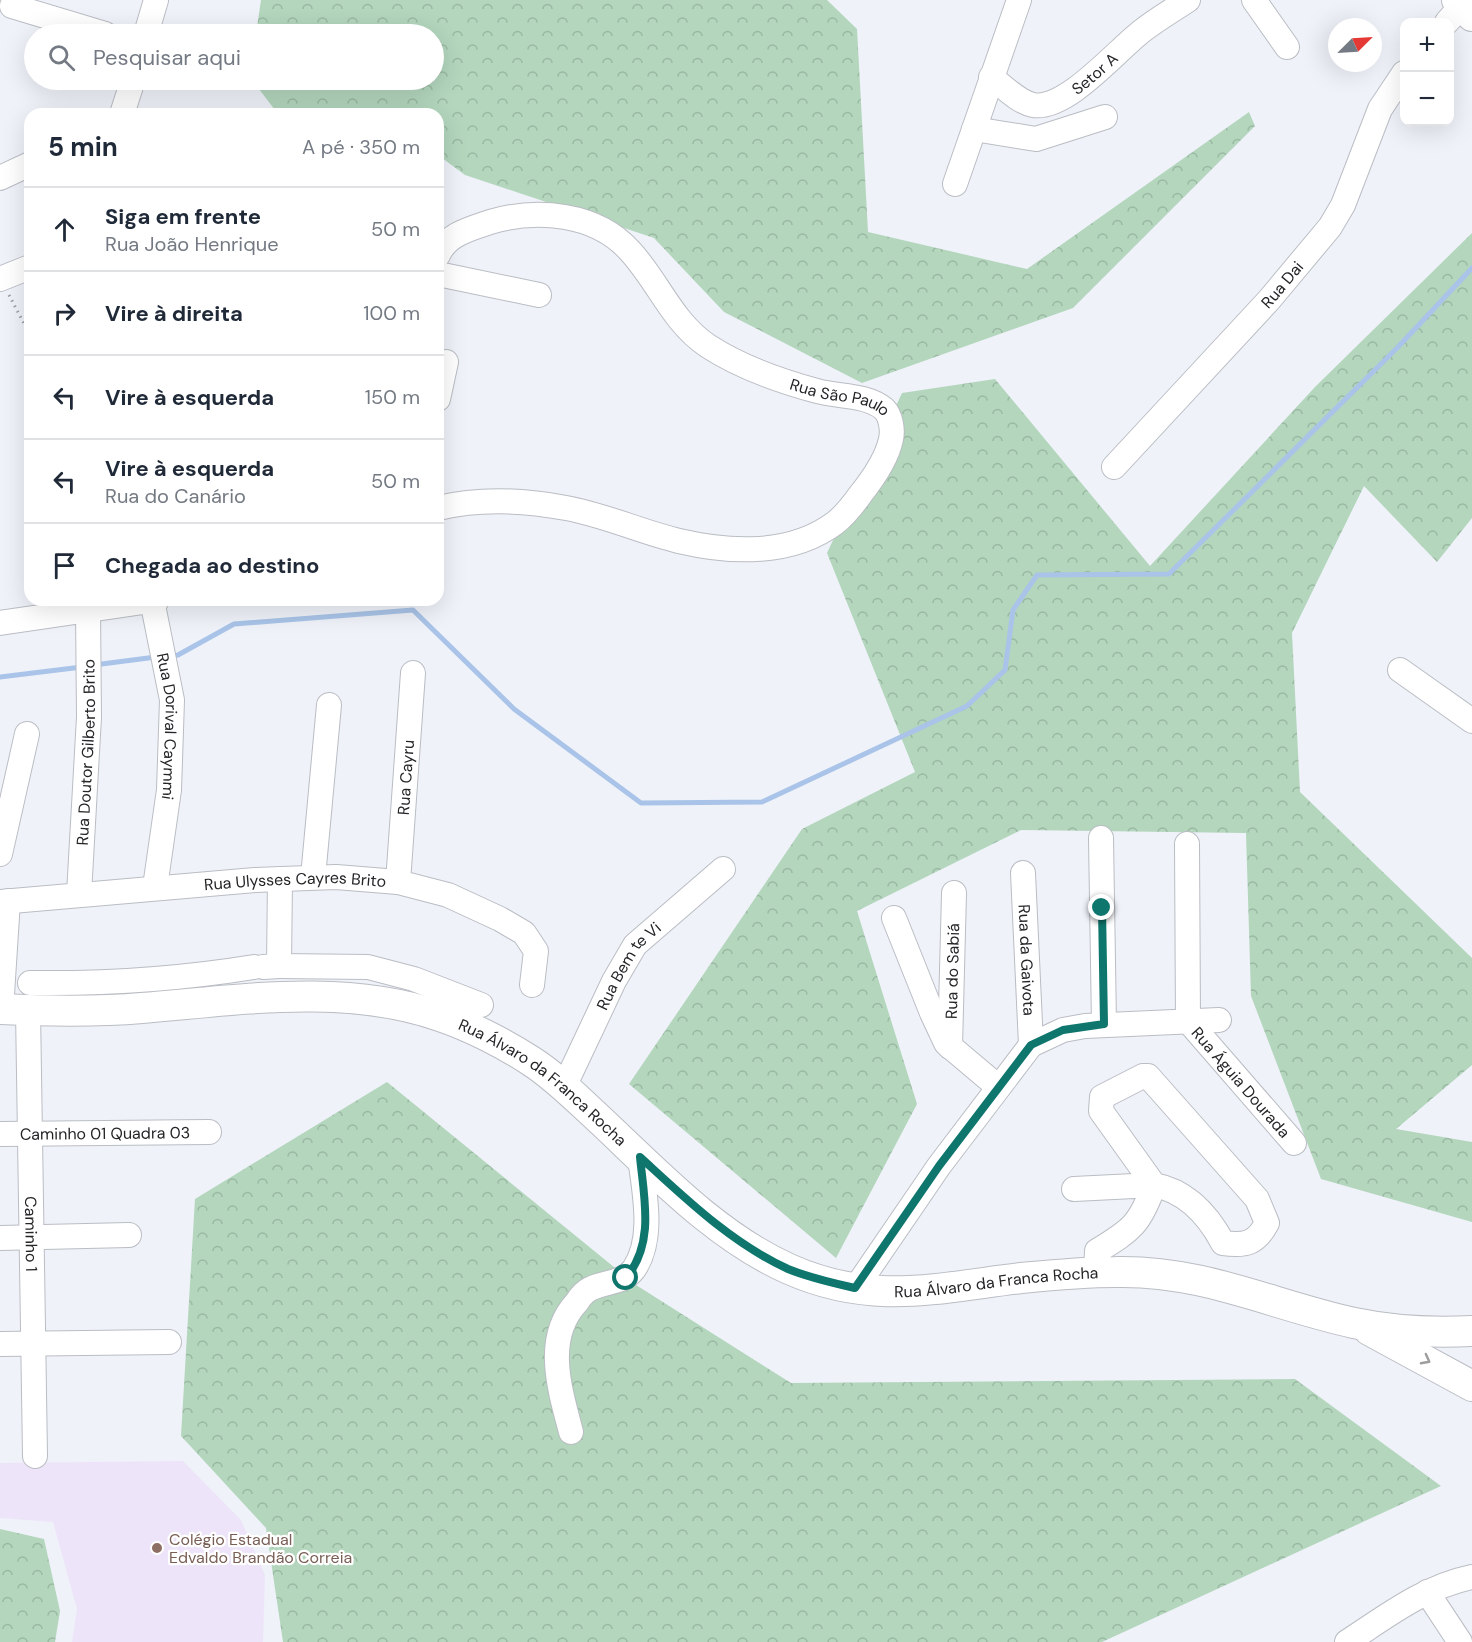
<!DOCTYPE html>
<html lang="pt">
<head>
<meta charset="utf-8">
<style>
  body { margin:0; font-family:"DM Sans",sans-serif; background:#f6f6f7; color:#1f2937 }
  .controls { position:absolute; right:18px; top:18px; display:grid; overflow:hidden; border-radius:12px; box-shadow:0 6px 24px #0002 }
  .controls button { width:54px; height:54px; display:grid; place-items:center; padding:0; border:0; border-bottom:2px solid #e0e1e3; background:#fff; color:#1f2937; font:30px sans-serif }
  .compass { position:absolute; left:1328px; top:18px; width:54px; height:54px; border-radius:50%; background:#fff; box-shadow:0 6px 24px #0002; rotate:66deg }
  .stop { position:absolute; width:18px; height:18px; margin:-14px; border:4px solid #0f766e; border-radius:50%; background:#fff }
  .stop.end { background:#0f766e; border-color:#fff; box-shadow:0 2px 6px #0008 }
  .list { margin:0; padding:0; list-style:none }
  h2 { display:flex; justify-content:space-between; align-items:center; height:78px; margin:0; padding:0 24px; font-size:26px }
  h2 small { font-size:20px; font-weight:400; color:#747a83 }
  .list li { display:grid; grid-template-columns:39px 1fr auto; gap:18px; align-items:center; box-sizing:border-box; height:84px; padding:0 24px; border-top:2px solid #e0e1e3 }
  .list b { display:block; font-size:22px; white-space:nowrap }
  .list p { margin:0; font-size:20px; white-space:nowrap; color:#747a83 }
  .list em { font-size:20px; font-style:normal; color:#747a83 }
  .icon { flex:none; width:33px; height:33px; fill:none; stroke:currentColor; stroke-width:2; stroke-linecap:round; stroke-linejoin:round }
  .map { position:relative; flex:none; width:1472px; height:1642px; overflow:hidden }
  .search { position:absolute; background:#fff; box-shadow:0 6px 24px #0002; left:24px; top:24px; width:420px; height:66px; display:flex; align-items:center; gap:15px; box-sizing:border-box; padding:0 21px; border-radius:33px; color:#747a83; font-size:22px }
  .panel { position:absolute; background:#fff; box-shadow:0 6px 24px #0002; left:24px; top:108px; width:420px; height:498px; border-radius:18px }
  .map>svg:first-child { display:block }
</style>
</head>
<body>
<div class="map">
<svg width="1472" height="1642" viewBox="0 0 1472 1642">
  <defs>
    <pattern id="forest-crowns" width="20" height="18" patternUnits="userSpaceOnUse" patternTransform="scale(1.5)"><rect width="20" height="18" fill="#b3d6bd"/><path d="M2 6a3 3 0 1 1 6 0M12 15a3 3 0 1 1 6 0" fill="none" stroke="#9ab8a2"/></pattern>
  </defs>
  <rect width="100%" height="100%" fill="#eff2f9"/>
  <path fill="#eee4f9" d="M 183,1461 L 241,1520 L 265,1575 L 263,1642 L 72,1642 L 77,1609 L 53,1522 L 0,1518 L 0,1463 Z"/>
  <g fill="url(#forest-crowns)">
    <path d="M 261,0 L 827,0 L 857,29 L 868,232 L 1027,269 L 1249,112 L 1255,126 L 1073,308 L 862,383 L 724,312 L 654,238 L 465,175 L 438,155 L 438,114 L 278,114 L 252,80 L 434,80 L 434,34 L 256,34 Z"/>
    <path d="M 1472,233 L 1472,518 L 1437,562 L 1364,486 L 1292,633 L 1300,792 L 1472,958 L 1472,1065 L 1396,1129 L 1472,1142 L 1472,1222 L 1321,1179 L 1251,996 L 1246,833 L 1021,830 L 857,911 L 917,1104 L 836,1258 L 629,1084 L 802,829 L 915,772 L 827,553 L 902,393 L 995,379 L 1150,566 L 1315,387 Z"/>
    <path d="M 387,1082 L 636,1285 L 791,1383 L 1295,1379 L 1441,1486 L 1102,1642 L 283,1642 L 266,1528 L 181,1436 L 195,1199 Z"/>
    <path d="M 0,1529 L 44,1539 L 60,1611 L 55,1642 L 0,1642 Z"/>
  </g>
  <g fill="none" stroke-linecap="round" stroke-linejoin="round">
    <g stroke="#a9c4e8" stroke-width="5">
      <path d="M 168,656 L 178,655 L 234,624 L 413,610 L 514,709 L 641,803 L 762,802 L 967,706 L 1005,670 L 1013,610 L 1037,575 L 1169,574 L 1398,347 L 1472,268"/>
      <path d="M 94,665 L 156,657"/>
      <path d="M 0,677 L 82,667"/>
    </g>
    <defs>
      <g id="minor">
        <path d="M 1254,0 L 1287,47"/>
        <path d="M 12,6 L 105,34"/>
        <path d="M 1447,22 L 1462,5"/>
        <path d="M 146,34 L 156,0"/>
        <path id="s1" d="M 991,77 C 1003,86 1018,102 1033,105 C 1066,111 1117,50 1142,31 C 1156,20 1173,10 1188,0"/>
        <path d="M 122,114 L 133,80"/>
        <path d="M 974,129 L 1036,139 L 1105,117"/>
        <path d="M 0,178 L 30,164"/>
        <path d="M 955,184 L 1019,0"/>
        <path id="s2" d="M 438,255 C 447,234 470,229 490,222 C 537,208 596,213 630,251 C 658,281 672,322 708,346 C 740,367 780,381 817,391 C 838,397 866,394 884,409 C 891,416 893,430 891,439 C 887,459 872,480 860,495 C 853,505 844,516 835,523 C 791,556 730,553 679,541 C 641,532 605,515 566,508 C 524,500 480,498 438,508"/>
        <path d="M 438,274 L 539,295"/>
        <path d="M 0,279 L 30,267"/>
        <path d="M 438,399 L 446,362"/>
        <path id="s3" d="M 1114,467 L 1269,300 L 1330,227 L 1343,205 L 1380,109 L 1404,73"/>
        <path id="s4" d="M 152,600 L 172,700 L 169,790 L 155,887"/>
        <path d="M 0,623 L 157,600"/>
        <path d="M 1400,670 L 1472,721"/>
        <path d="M 1101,838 L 1104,1024"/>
        <path id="s5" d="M 1187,844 L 1188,1021 L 1294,1143"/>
        <path d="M 0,854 L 27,734"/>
        <path id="s6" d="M 1023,873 L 1031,1045"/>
        <path d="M 313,877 L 329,705"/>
        <path id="s7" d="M 398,882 L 413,673"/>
        <path id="s8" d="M 79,894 L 89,717 L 88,609"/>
        <path id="s9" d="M 0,902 L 255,880 L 336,877 L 398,882 L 448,895 L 500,919 L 524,933 L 536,951 L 532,985"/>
        <path d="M 894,918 L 932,1013 L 946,1043 L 997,1086"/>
        <path d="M 279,966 L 368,967 L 414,979 L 481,1005"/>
        <path d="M 263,967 L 279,966 L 280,879"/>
        <path d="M 30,983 C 105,984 180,979 254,967"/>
        <path d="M 1,1010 L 8,901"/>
        <path id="s10" d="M 28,1010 L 35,1456"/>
        <path id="s11" d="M 950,1047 L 954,893"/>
        <path id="s12" d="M 564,1087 L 614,981 L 635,945 L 723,869"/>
        <path id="s13" d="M 0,1134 L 209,1132"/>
        <path d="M 1074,1189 L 1154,1185 C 1187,1191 1208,1215 1223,1243 C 1245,1246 1256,1244 1267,1223 L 1257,1199 L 1148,1076 L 1143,1076 L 1102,1097 L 1101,1111 L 1154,1185 C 1140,1224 1132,1230 1097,1251 L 1096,1274"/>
        <path d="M 0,1238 L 129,1235"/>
        <path d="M 855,1289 L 939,1166 L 1031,1045 L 1063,1030 L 1085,1026 L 1219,1020"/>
        <path d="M 0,1344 L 169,1342"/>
        <path d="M 571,1432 C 560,1390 543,1338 577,1302 C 580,1297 584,1292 590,1289 C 605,1281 623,1284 634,1269 C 655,1238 644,1191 640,1157"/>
        <path d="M 1427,1592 L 1460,1642"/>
        <path d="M 1347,1642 C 1387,1616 1424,1587 1472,1577"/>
      </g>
      <g id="major">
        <path d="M 1457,0 L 1472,16"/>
        <path id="s14" d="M 0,1009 C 47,1011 95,1012 142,1008 C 240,1000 344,983 440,1016 C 470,1026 505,1044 531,1061 C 556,1077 576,1098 598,1118 C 656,1172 715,1236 789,1269 C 872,1306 937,1288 1021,1278 C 1052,1275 1085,1272 1116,1272 C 1203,1270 1272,1305 1354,1323 C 1392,1331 1434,1333 1472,1331"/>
        <path d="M 1369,1330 L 1472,1386"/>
      </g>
    </defs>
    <use href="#minor" stroke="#babdc4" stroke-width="26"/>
    <use href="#major" stroke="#babdc4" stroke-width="32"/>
    <path stroke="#9c9fa4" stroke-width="3" stroke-dasharray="1.5 4.5" stroke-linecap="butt" d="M 9,295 L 30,335"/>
    <use href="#minor" stroke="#fff" stroke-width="24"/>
    <use href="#major" stroke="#fff" stroke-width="30"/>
  </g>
  <defs><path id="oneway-chevron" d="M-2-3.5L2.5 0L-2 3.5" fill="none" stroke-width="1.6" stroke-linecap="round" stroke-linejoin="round" transform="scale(1.5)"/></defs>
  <use stroke="#9c9d9e" href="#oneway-chevron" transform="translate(1426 1360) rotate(28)"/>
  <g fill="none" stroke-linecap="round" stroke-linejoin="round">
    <path stroke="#0f766e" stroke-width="8" d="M 626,1278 C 655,1243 644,1198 640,1157 C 685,1198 731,1243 788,1269 C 810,1278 833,1283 855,1288 L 939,1166 L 1031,1045 L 1063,1030 L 1104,1024 L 1102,908"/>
  </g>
  <circle fill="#8d6e63" stroke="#fff" stroke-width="2" cx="157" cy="1548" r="6"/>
  <g text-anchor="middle" stroke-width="4.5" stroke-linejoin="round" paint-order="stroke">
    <g font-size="16" fill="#242527" stroke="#fff">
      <text dy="6" stroke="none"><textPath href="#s1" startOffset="122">Setor A</textPath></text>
      <text dy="6" stroke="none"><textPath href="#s3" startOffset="248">Rua Dai</textPath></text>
      <text dy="6" stroke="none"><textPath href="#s2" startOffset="480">Rua São Paulo</textPath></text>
      <text dy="6" stroke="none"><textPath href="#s4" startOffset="128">Rua Dorival Caymmi</textPath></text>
      <text dy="6" stroke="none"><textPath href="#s8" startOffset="142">Rua Doutor Gilberto Brito</textPath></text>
      <text dy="6" stroke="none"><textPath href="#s7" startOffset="105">Rua Cayru</textPath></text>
      <text dy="6" stroke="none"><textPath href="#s9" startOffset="296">Rua Ulysses Cayres Brito</textPath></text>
      <text dy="6" stroke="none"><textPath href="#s6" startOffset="87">Rua da Gaivota</textPath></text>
      <text dy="6" stroke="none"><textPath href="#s12" startOffset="138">Rua Bem te Vi</textPath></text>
      <text dy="6" stroke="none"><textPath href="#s11" startOffset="76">Rua do Sabiá</textPath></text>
      <text dy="6" stroke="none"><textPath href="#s5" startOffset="258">Rua Águia Dourada</textPath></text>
      <text dy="6" stroke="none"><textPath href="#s14" startOffset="566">Rua Álvaro da Franca Rocha</textPath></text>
      <text dy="6" stroke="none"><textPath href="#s13" startOffset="105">Caminho 01 Quadra 03</textPath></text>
      <text dy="6" stroke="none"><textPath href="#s10" startOffset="224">Caminho 1</textPath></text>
      <text dy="6" stroke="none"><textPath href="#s14" startOffset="1088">Rua Álvaro da Franca Rocha</textPath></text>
    </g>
    <g font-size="16" fill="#785e54" stroke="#fff" text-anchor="start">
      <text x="169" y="1545">Colégio Estadual<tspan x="169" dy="18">Edvaldo Brandão Correia</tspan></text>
    </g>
  </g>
</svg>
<div class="controls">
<button>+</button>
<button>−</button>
</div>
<svg class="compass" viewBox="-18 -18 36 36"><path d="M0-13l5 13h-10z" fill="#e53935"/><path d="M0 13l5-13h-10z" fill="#747a83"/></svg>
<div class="stop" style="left:626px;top:1278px"></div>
<div class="stop end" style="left:1102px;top:908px"></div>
<div class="search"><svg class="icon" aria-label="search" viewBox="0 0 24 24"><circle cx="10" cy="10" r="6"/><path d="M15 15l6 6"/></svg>Pesquisar aqui</div>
<section class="panel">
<h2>5 min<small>A pé · 350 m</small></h2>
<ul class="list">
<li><svg class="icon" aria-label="ahead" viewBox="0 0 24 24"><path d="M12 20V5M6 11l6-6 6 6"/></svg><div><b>Siga em frente</b><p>Rua João Henrique</p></div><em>50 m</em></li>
<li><svg class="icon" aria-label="right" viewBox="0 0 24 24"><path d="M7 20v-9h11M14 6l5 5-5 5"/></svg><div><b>Vire à direita</b></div><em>100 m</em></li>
<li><svg class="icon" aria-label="left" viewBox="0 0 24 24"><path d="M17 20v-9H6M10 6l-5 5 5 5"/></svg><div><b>Vire à esquerda</b></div><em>150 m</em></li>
<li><svg class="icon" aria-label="left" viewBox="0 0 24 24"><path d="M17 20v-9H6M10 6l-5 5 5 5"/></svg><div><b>Vire à esquerda</b><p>Rua do Canário</p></div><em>50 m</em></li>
<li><svg class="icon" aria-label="arrive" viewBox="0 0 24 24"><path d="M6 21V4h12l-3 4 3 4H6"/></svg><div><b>Chegada ao destino</b></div></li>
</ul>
</section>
</div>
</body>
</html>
